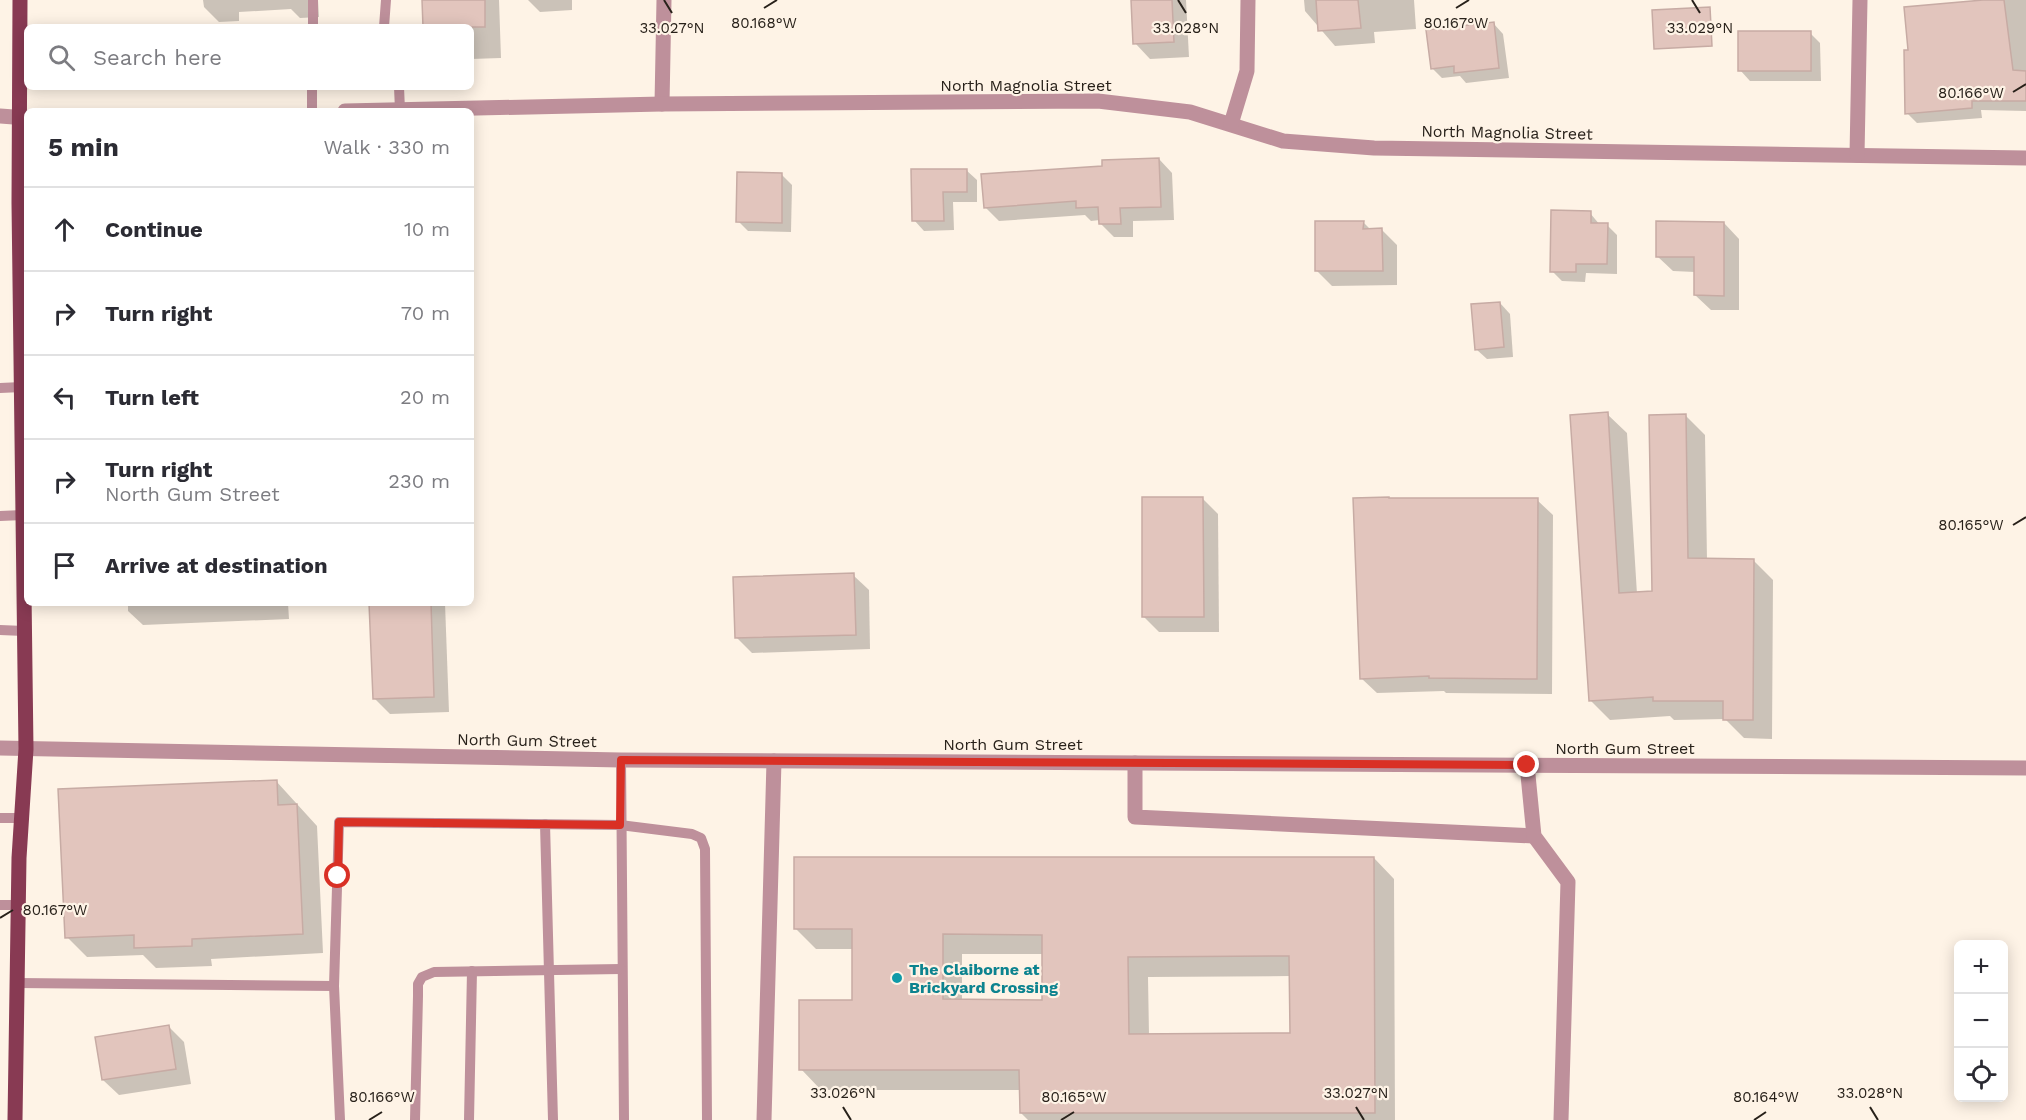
<!DOCTYPE html>
<html lang="en">
<head>
<meta charset="utf-8">
<style>
  body { margin:0; font-family:"Work Sans",sans-serif; background:#f2f2f3; color:#2b2b33 }
  .controls { position:absolute; right:18px; bottom:18px; display:grid; overflow:hidden; border-radius:9px; box-shadow:0 3px 15px #0003 }
  .controls button { width:54px; height:54px; display:grid; place-items:center; padding:0; border:0; border-bottom:2px solid #e1e1e2; background:#fff; color:#2b2b33; font:30px sans-serif }
  .stop { position:absolute; width:18px; height:18px; margin:-14px; border:4px solid #d93025; border-radius:50%; background:#fff }
  .stop.end { background:#d93025; border-color:#fff; box-shadow:0 2px 6px #0008 }
  .list { margin:0; padding:0; list-style:none }
  h2 { display:flex; justify-content:space-between; align-items:center; height:78px; margin:0; padding:0 24px; font-size:26px }
  h2 small { font-size:20px; font-weight:400; color:#7c7c81 }
  .list li { display:grid; grid-template-columns:39px 1fr auto; gap:18px; align-items:center; box-sizing:border-box; height:84px; padding:0 24px; border-top:2px solid #e1e1e2 }
  .list b { display:block; font-size:22px; white-space:nowrap }
  .list p { margin:0; font-size:20px; white-space:nowrap; color:#7c7c81 }
  .list em { font-size:20px; font-style:normal; color:#7c7c81 }
  .icon { flex:none; width:33px; height:33px; fill:none; stroke:currentColor; stroke-width:2; stroke-linecap:round; stroke-linejoin:round }
  .map { position:relative; flex:none; width:2026px; height:1120px; overflow:hidden }
  .search { position:absolute; background:#fff; box-shadow:0 3px 15px #0003; left:24px; top:24px; width:450px; height:66px; display:flex; align-items:center; gap:15px; box-sizing:border-box; padding:0 21px; border-radius:9px; color:#7c7c81; font-size:22px }
  .panel { position:absolute; background:#fff; box-shadow:0 3px 15px #0003; left:24px; top:108px; width:450px; height:498px; border-radius:9px }
  .map>svg:first-child { display:block }
</style>
</head>
<body>
<div class="map">
<svg width="2026" height="1120" viewBox="0 0 2026 1120">
  <rect width="100%" height="100%" fill="#fef3e6"/>
  <g fill="#0003" fill-rule="evenodd">
    <path d="M 203,0 L 318,0 L 319,17 L 300,18 L 291,9 L 239,12 L 239,21 L 219,22 L 204,7 Z"/>
    <path d="M 423,0 L 499,0 L 501,58 L 471,59 L 471,27 L 424,27 Z"/>
    <path d="M 528,0 L 572,0 L 572,10 L 540,12 Z"/>
    <path d="M 1132,0 L 1186,0 L 1189,57 L 1150,59 L 1135,43 Z"/>
    <path d="M 1304,0 L 1414,0 L 1416,29 L 1374,32 L 1375,43 L 1335,46 L 1305,11 Z"/>
    <path d="M 1989,0 L 2026,0 L 2026,111 L 1981,110 L 1982,118 L 1917,123 L 1907,113 Z"/>
    <path d="M 1493,23 L 1503,34 L 1509,78 L 1466,83 L 1460,76 L 1442,78 L 1432,68 Z"/>
    <path d="M 1810,33 L 1820,43 L 1821,81 L 1750,81 L 1740,70 Z"/>
    <path d="M 1159,159 L 1172,173 L 1174,220 L 1133,221 L 1133,237 L 1114,237 L 1100,223 L 1100,220 L 1091,221 L 1085,215 L 999,221 L 985,207 L 1104,167 Z"/>
    <path d="M 966,170 L 977,180 L 977,202 L 953,202 L 954,230 L 924,231 L 914,220 L 913,171 Z"/>
    <path d="M 782,175 L 792,185 L 791,232 L 748,231 L 738,221 Z"/>
    <path d="M 1590,213 L 1600,225 L 1607,225 L 1617,235 L 1617,274 L 1586,273 L 1585,282 L 1562,281 L 1552,271 Z"/>
    <path d="M 1363,222 L 1371,230 L 1382,230 L 1397,245 L 1397,285 L 1332,286 L 1316,270 Z"/>
    <path d="M 1724,223 L 1739,239 L 1739,310 L 1711,310 L 1695,295 L 1695,272 L 1673,271 L 1657,256 Z"/>
    <path d="M 1500,303 L 1510,314 L 1513,357 L 1487,359 L 1476,349 Z"/>
    <path d="M 1607,414 L 1627,433 L 1637,594 L 1653,593 L 1686,416 L 1705,435 L 1707,560 L 1754,561 L 1773,580 L 1772,739 L 1744,738 L 1725,719 L 1674,720 L 1670,716 L 1610,720 L 1590,700 Z"/>
    <path d="M 1203,499 L 1218,514 L 1219,632 L 1159,632 L 1144,617 Z"/>
    <path d="M 1537,500 L 1553,515 L 1552,694 L 1446,693 L 1444,691 L 1377,693 L 1361,678 Z"/>
    <path d="M 853,575 L 869,590 L 870,649 L 752,653 L 736,637 Z"/>
    <path d="M 128,603 L 288,603 L 289,619 L 143,625 L 128,611 Z"/>
    <path d="M 371,603 L 445,603 L 449,712 L 390,714 L 374,698 Z"/>
    <path d="M 276,781 L 317,826 L 323,953 L 211,959 L 212,966 L 156,968 L 143,955 L 87,957 L 67,937 Z"/>
    <path d="M 1374,858 L 1394,879 L 1395,1120 L 1028,1120 L 1021,1113 L 1021,1090 L 821,1090 L 801,1069 L 854,1001 L 853,949 L 816,949 L 796,929 ZM 962,954 L 1043,954 L 1043,1001 L 962,1001 ZM 1291,976 L 1292,1034 L 1149,1035 L 1148,977 Z"/>
    <path d="M 169,1027 L 184,1042 L 191,1084 L 119,1095 L 103,1080 Z"/>
  </g>
  <g fill="#e2c5bd" stroke="#c7aba4" stroke-width="1.5" fill-rule="evenodd">
    <path d="M 422,0 L 485,0 L 485,27 L 423,27 Z"/>
    <path d="M 1131,0 L 1172,0 L 1174,42 L 1133,44 Z"/>
    <path d="M 1316,0 L 1358,0 L 1361,28 L 1318,31 Z"/>
    <path d="M 1983,0 L 2004,0 L 2013,70 L 2026,71 L 2026,101 L 1972,101 L 1972,108 L 1905,114 L 1904,50 L 1908,50 L 1904,7 Z"/>
    <path d="M 1710,7 L 1712,46 L 1654,49 L 1652,10 Z"/>
    <path d="M 1494,22 L 1499,68 L 1454,73 L 1454,66 L 1431,69 L 1426,30 Z"/>
    <rect x="1738" y="31" width="73" height="40"/>
    <path d="M 1159,158 L 1161,207 L 1120,208 L 1121,224 L 1099,224 L 1098,207 L 1076,208 L 1076,201 L 984,208 L 981,174 L 1102,166 L 1102,160 Z"/>
    <path d="M 911,169 L 967,169 L 967,192 L 943,192 L 944,221 L 912,221 Z"/>
    <path d="M 737,172 L 782,173 L 782,223 L 736,222 Z"/>
    <path d="M 1551,210 L 1591,211 L 1591,223 L 1608,223 L 1607,264 L 1576,264 L 1576,272 L 1550,272 Z"/>
    <path d="M 1315,221 L 1364,221 L 1363,229 L 1382,228 L 1383,271 L 1315,271 Z"/>
    <path d="M 1656,221 L 1724,222 L 1724,296 L 1694,295 L 1694,257 L 1656,257 Z"/>
    <path d="M 1500,302 L 1504,347 L 1475,350 L 1471,304 Z"/>
    <path d="M 1608,412 L 1619,593 L 1652,591 L 1649,415 L 1686,414 L 1688,558 L 1754,559 L 1753,720 L 1723,720 L 1723,701 L 1653,701 L 1653,697 L 1589,701 L 1570,415 Z"/>
    <path d="M 1142,497 L 1203,497 L 1204,617 L 1142,617 Z"/>
    <path d="M 1389,497 L 1389,498 L 1538,498 L 1537,679 L 1429,678 L 1429,676 L 1360,679 L 1353,498 Z"/>
    <path d="M 854,573 L 856,635 L 735,638 L 733,577 Z"/>
    <path d="M 369,603 L 431,603 L 434,697 L 373,699 Z"/>
    <path d="M 277,780 L 278,805 L 297,804 L 303,934 L 192,939 L 192,946 L 134,948 L 134,935 L 65,938 L 58,789 Z"/>
    <path d="M 794,857 L 1374,857 L 1375,1113 L 1020,1113 L 1019,1070 L 799,1070 L 799,1000 L 852,1000 L 852,929 L 794,929 ZM 943,934 L 1042,935 L 1042,1000 L 943,999 ZM 1289,956 L 1290,1033 L 1129,1034 L 1128,957 Z"/>
    <path d="M 169,1025 L 176,1069 L 102,1080 L 95,1037 Z"/>
  </g>
  <g fill="none" stroke-linecap="round" stroke-linejoin="round">
    <g stroke="#be909b" stroke-width="10">
      <path d="M 313,27 L 313,0"/>
      <path d="M 384,27 L 386,0"/>
      <path d="M 399,87 L 400,110"/>
      <path d="M 312,111 L 312,87"/>
      <path d="M 0,388 L 22,387"/>
      <path d="M 0,516 L 23,515"/>
      <path d="M 0,630 L 24,631"/>
      <path d="M 621,760 L 624,1120"/>
      <path d="M 0,818 L 22,818"/>
      <path d="M 545,824 L 553,1120"/>
      <path d="M 0,905 L 18,905"/>
      <path d="M 17,983 L 334,986"/>
      <path d="M 340,1120 L 334,986 L 339,822 L 620,825 L 692,834 L 701,838 L 705,849 L 707,1120"/>
      <path d="M 415,1120 L 418,996 L 418,984 L 422,977 L 434,972 L 621,969"/>
      <path d="M 469,1120 L 472,971"/>
    </g>
    <g stroke="#be909b" stroke-width="15">
      <path d="M 662,104 L 664,0"/>
      <path d="M 345,111 L 662,104 L 1098,101 L 1190,112 L 1283,141 L 1374,148 L 2026,158"/>
      <path d="M 0,116 L 27,118"/>
      <path d="M 1231,124 L 1247,71 L 1248,0"/>
      <path d="M 1857,155 L 1860,0"/>
      <path d="M 0,748 L 621,760 L 2026,768"/>
      <path d="M 1135,763 L 1135,817 L 1534,836"/>
      <path d="M 1527,765 L 1534,836 L 1568,882 L 1561,1120"/>
      <path d="M 764,1120 L 774,761"/>
    </g>
    <path stroke="#883a53" stroke-width="15" d="M 15,1120 L 19,858 L 26,749 L 19,203 L 20,0"/>
  </g>
  <g fill="none" stroke-linecap="round" stroke-linejoin="round">
    <path stroke="#d93025" stroke-width="8" d="M 338,876 L 339,822 L 620,825 L 621,760 L 1527,765"/>
  </g>
  <path fill="none" stroke="#28211a" stroke-width="2" d="M 664,0 L 672,13M 1178,0 L 1186,13M 1692,0 L 1700,13M 764,8 L 777,0M 1456,8 L 1469,0M 2013,92 L 2026,84M 2013,525 L 2026,517M 0,918 L 13,910M 843,1107 L 851,1120M 1356,1107 L 1364,1120M 1870,1107 L 1878,1120M 369,1120 L 382,1112M 1061,1120 L 1074,1112M 1754,1120 L 1766,1112"/>
  <circle fill="#0f9aa8" stroke="#fef3e6" stroke-width="2" cx="897" cy="978" r="6"/>
  <g text-anchor="middle" stroke-width="4.5" stroke-linejoin="round" paint-order="stroke">
    <g font-size="16" fill="#28211a" stroke="#fef3e6">
      <text x="1026" y="91">North Magnolia Street</text>
      <text transform="translate(1507 132) rotate(1)" y="6">North Magnolia Street</text>
      <text transform="translate(527 740) rotate(1)" y="6">North Gum Street</text>
      <text x="1013" y="750">North Gum Street</text>
      <text x="1625" y="754">North Gum Street</text>
    </g>
    <g font-size="16" font-weight="bold" fill="#0d838f" stroke="#fef3e6" text-anchor="start">
      <text x="909" y="975">The Claiborne at<tspan x="909" dy="18">Brickyard Crossing</tspan></text>
    </g>
  </g>
  <g font-size="15" text-anchor="middle" fill="#28211a" stroke="#fef3e6" stroke-width="4.5" stroke-linejoin="round" paint-order="stroke">
    <text x="1456" y="28">80.167°W</text>
    <text x="764" y="28">80.168°W</text>
    <text x="672" y="33">33.027°N</text>
    <text x="1186" y="33">33.028°N</text>
    <text x="1700" y="33">33.029°N</text>
    <text x="1971" y="98">80.166°W</text>
    <text x="1971" y="530">80.165°W</text>
    <text x="55" y="915">80.167°W</text>
    <text x="843" y="1098">33.026°N</text>
    <text x="1356" y="1098">33.027°N</text>
    <text x="1870" y="1098">33.028°N</text>
    <text x="382" y="1102">80.166°W</text>
    <text x="1074" y="1102">80.165°W</text>
    <text x="1766" y="1102">80.164°W</text>
  </g>
</svg>
<div class="controls">
<button>+</button>
<button>−</button>
<button><svg class="icon" aria-label="locate" viewBox="0 0 24 24"><circle cx="12" cy="12" r="6"/><path d="M12 2v4M12 18v4M2 12h4M18 12h4"/></svg></button>
</div>
<div class="stop" style="left:338px;top:876px"></div>
<div class="stop end" style="left:1527px;top:765px"></div>
<div class="search"><svg class="icon" aria-label="search" viewBox="0 0 24 24"><circle cx="10" cy="10" r="6"/><path d="M15 15l6 6"/></svg>Search here</div>
<section class="panel">
<h2>5 min<small>Walk · 330 m</small></h2>
<ul class="list">
<li><svg class="icon" aria-label="ahead" viewBox="0 0 24 24"><path d="M12 20V5M6 11l6-6 6 6"/></svg><div><b>Continue</b></div><em>10 m</em></li>
<li><svg class="icon" aria-label="right" viewBox="0 0 24 24"><path d="M7 20v-9h11M14 6l5 5-5 5"/></svg><div><b>Turn right</b></div><em>70 m</em></li>
<li><svg class="icon" aria-label="left" viewBox="0 0 24 24"><path d="M17 20v-9H6M10 6l-5 5 5 5"/></svg><div><b>Turn left</b></div><em>20 m</em></li>
<li><svg class="icon" aria-label="right" viewBox="0 0 24 24"><path d="M7 20v-9h11M14 6l5 5-5 5"/></svg><div><b>Turn right</b><p>North Gum Street</p></div><em>230 m</em></li>
<li><svg class="icon" aria-label="arrive" viewBox="0 0 24 24"><path d="M6 21V4h12l-3 4 3 4H6"/></svg><div><b>Arrive at destination</b></div></li>
</ul>
</section>
</div>
</body>
</html>
